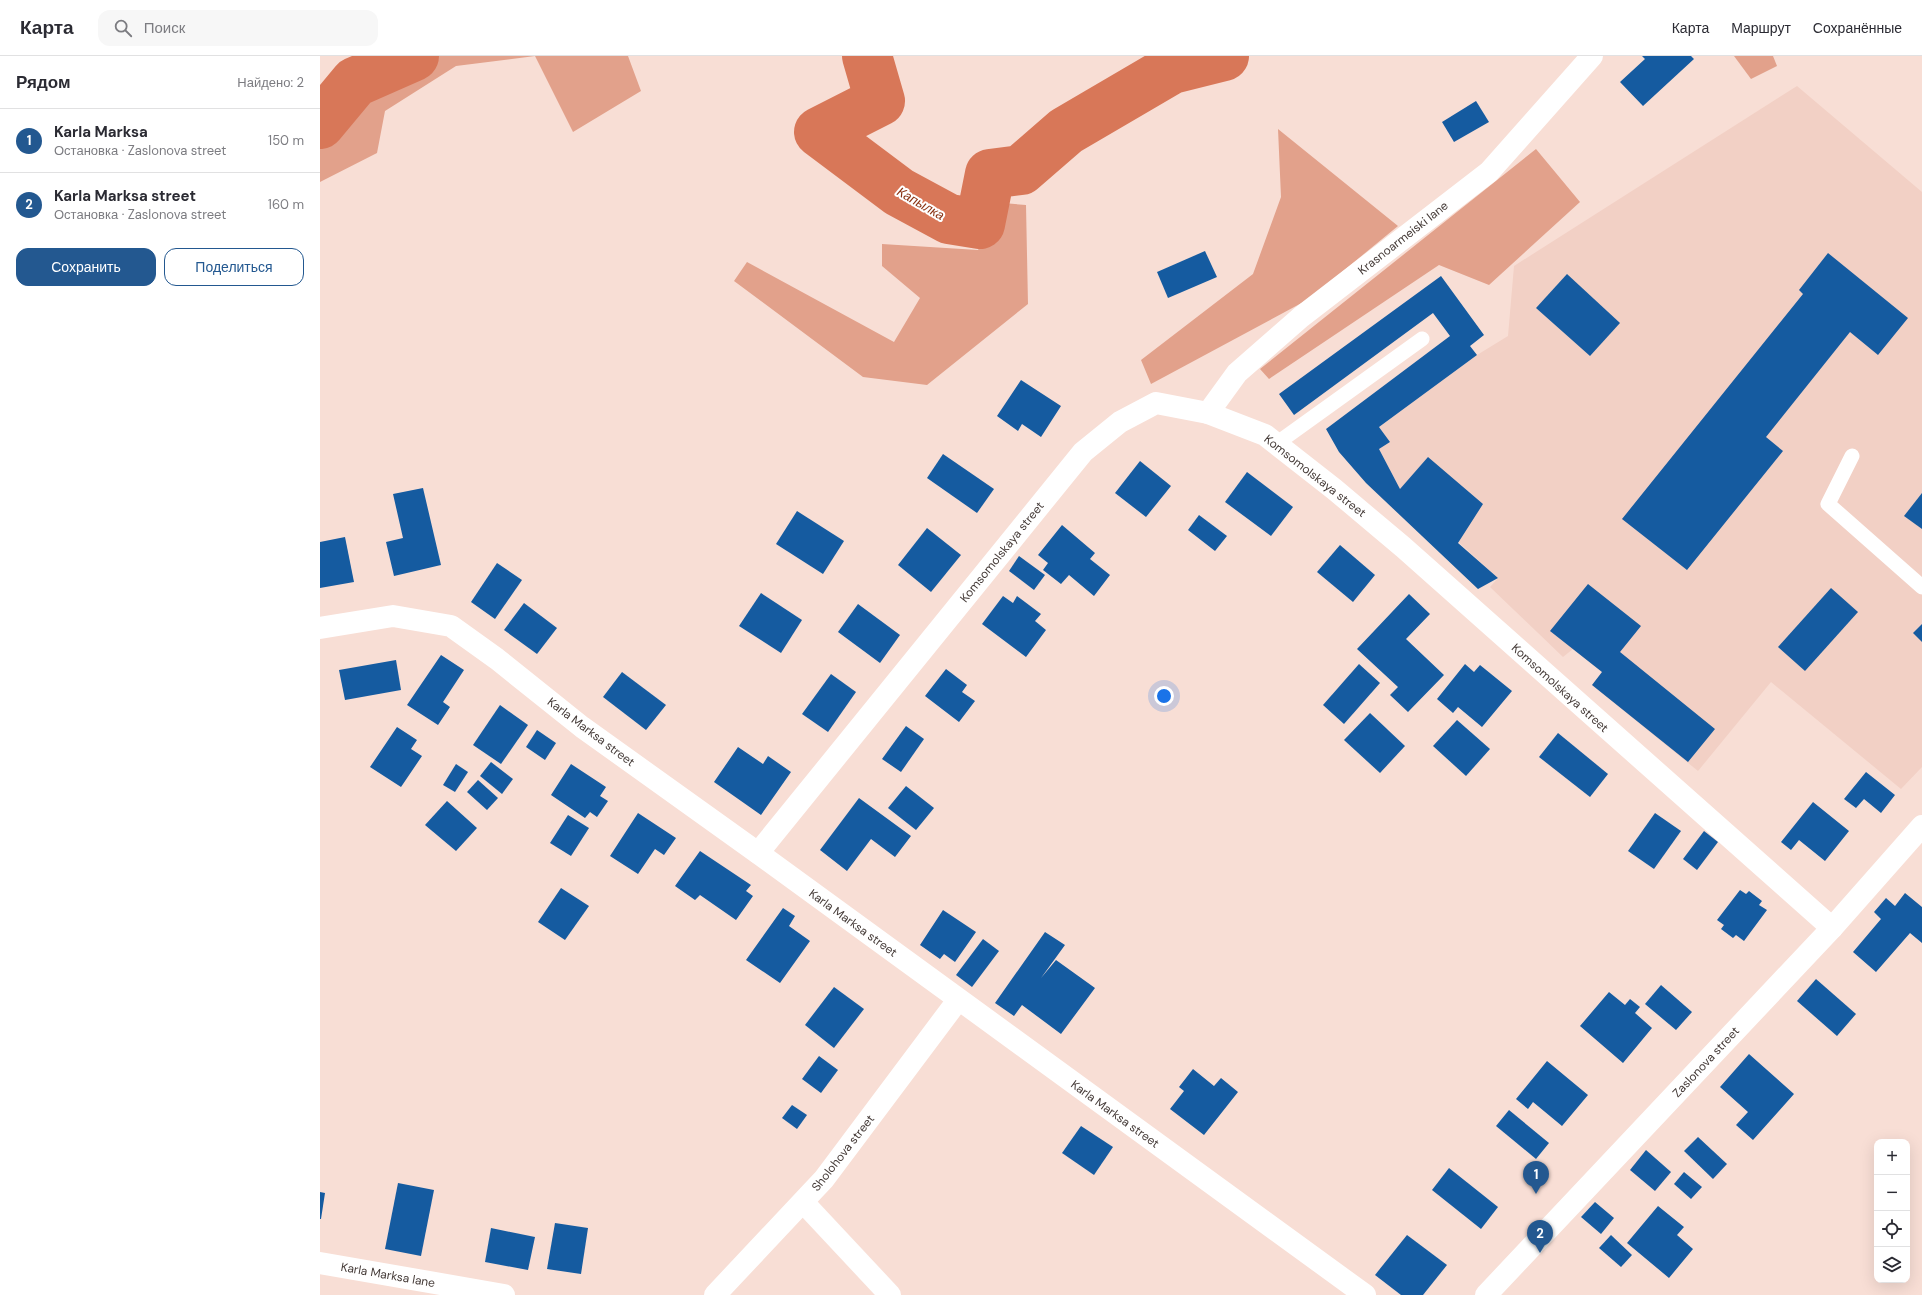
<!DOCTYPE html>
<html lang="ru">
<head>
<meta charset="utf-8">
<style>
  body { margin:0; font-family:"DM Sans",sans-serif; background:#f7f7f7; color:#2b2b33 }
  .controls { position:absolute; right:12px; bottom:12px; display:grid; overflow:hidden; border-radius:8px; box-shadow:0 4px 16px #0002 }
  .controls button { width:36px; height:36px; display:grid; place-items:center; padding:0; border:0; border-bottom:1px solid #e1e1e2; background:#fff; color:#2b2b33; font:20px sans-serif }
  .you { position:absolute; left:844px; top:640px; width:14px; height:14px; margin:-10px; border:3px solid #fff; border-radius:50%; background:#1a73e8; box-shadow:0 0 0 6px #1a73e833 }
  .badge { display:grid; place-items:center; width:26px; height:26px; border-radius:50%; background:#235890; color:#fff; font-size:13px; font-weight:700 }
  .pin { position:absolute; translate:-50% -33px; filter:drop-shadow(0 1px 2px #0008) }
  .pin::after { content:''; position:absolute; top:21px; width:14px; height:12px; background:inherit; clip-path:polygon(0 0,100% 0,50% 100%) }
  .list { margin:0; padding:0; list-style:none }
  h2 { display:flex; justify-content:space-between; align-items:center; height:52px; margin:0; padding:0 16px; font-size:17px }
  h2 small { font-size:13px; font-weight:400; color:#7c7c81 }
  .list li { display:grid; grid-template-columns:26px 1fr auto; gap:12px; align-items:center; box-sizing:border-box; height:64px; padding:0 16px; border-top:1px solid #e1e1e2 }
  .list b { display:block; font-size:15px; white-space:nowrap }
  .list p { margin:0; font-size:13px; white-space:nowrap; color:#7c7c81 }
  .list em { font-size:13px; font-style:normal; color:#7c7c81 }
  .actions { display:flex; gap:8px; padding:12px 16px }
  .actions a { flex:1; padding:9px 0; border:1px solid #235890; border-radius:12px; text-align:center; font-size:14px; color:#235890 }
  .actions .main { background:#235890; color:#fff }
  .icon { flex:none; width:22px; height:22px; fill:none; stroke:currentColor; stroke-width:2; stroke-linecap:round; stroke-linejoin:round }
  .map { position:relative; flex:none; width:1602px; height:1239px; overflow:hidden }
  header { display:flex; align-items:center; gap:24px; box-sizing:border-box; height:56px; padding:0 20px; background:#fff; border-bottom:1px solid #e1e1e2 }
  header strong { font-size:19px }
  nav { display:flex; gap:22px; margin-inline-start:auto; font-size:14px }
  .search { width:280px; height:36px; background:#f7f7f7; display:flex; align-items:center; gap:10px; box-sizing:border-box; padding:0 14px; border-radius:12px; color:#7c7c81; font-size:15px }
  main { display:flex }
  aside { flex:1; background:#fff }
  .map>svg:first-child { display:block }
</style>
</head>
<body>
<header>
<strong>Карта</strong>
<div class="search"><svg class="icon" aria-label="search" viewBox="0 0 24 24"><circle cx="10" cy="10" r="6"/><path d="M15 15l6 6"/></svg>Поиск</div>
<nav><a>Карта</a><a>Маршрут</a><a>Сохранённые</a></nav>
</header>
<main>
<aside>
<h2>Рядом<small>Найдено: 2</small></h2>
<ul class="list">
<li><span class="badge">1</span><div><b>Karla Marksa</b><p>Остановка · Zaslonova street</p></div><em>150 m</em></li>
<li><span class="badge">2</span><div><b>Karla Marksa street</b><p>Остановка · Zaslonova street</p></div><em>160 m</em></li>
</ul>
<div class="actions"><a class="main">Сохранить</a><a>Поделиться</a></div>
</aside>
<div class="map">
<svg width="1602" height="1239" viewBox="0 0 1602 1239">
  <rect width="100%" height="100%" fill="#f8ded5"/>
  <path fill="#f2d0c5" d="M 1477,30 L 1602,136 L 1602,711 L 1581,733 L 1451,626 L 1378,715 L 1272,629 L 1282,616 L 1253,593 L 1243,601 L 1170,531 L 1178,522 L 1080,433 L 1059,393 L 1070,386 L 1059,371 L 1157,299 L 1188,280 L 1194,210 Z"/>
  <g fill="#e2a18b">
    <path d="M 35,0 L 308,0 L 321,35 L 253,76 L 215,0 L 136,10 L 65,55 L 57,97 L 0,126 L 0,48 L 20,13 Z"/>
    <path d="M 1414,0 L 1453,0 L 1457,10 L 1431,23 Z"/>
    <path d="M 958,73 L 1078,170 L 989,243 L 831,328 L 821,304 L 933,218 L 961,141 Z"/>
    <path d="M 1216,93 L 1260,146 L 1169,229 L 1119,209 L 949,323 L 940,313 Z"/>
    <path d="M 683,147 L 706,149 L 708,248 L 607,329 L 543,321 L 414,225 L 427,206 L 574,286 L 600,242 L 562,210 L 562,188 L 658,194 Z"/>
  </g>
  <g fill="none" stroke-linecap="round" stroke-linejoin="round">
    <g stroke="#d87758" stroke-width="50">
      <path d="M 547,0 L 560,45 L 499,76 L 579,136 L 629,163 L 660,168 L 670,118 L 701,114 L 746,75 L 852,13 L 904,0"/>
      <path d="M 0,68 L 35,26 L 94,0"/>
    </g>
  </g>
  <g fill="#155ba0">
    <path d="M 1322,0 L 1371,0 L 1374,3 L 1323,50 L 1300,26 L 1325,3 Z"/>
    <path d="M 1156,45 L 1169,66 L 1134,86 L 1122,66 Z"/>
    <path d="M 885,195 L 897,221 L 848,242 L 837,216 Z"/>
    <path d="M 1508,197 L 1588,262 L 1558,299 L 1530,276 L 1446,381 L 1463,395 L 1367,514 L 1302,463 L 1483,238 L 1479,234 Z"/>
    <path d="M 1247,218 L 1300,267 L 1270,300 L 1216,252 Z"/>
    <path d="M 1121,220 L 1164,279 L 1150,290 L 1157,299 L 1059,371 L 1070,386 L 1059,393 L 1080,433 L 1108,401 L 1163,448 L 1138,487 L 1178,522 L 1158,533 L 1046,427 L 1019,396 L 1006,373 L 1130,280 L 1113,257 L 974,359 L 959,338 Z"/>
    <path d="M 701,324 L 741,350 L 721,381 L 702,368 L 698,375 L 677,360 Z"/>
    <path d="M 623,398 L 674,433 L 657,457 L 607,422 Z"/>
    <path d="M 820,405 L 851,430 L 826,461 L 795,437 Z"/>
    <path d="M 927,416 L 973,451 L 951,480 L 905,446 Z"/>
    <path d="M 103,432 L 121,509 L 74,520 L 66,486 L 83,482 L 73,438 Z"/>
    <path d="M 1602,437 L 1602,473 L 1584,460 Z"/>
    <path d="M 477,455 L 524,485 L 503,518 L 456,488 Z"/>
    <path d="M 879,459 L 907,480 L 895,495 L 868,474 Z"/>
    <path d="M 742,469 L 775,497 L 770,503 L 790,519 L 774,540 L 749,519 L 741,528 L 723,514 L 728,507 L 718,499 Z"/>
    <path d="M 607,472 L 641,499 L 611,536 L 578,509 Z"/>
    <path d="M 25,481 L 34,526 L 0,532 L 0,486 Z"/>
    <path d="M 1020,489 L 1055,519 L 1033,546 L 997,516 Z"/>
    <path d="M 699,500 L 725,519 L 714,534 L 689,515 Z"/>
    <path d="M 177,507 L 202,524 L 175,563 L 151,546 Z"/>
    <path d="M 1268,528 L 1321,570 L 1300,596 L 1395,673 L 1368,706 L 1272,629 L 1282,616 L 1230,575 Z"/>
    <path d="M 1511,532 L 1538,556 L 1485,615 L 1458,591 Z"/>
    <path d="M 441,537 L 482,564 L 461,597 L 419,570 Z"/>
    <path d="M 1089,538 L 1110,558 L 1086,583 L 1124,619 L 1088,656 L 1070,639 L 1078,631 L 1037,593 Z"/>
    <path d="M 683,540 L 693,547 L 697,540 L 721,558 L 715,565 L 726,574 L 706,601 L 662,568 Z"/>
    <path d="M 204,547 L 237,572 L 217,598 L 184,574 Z"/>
    <path d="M 538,548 L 580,579 L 560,607 L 518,576 Z"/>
    <path d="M 1602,568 L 1602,586 L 1593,577 Z"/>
    <path d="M 121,599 L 144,614 L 123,646 L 130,651 L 118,669 L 87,649 Z"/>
    <path d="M 76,604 L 81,634 L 25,644 L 19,614 Z"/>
    <path d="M 1039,608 L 1060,627 L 1024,668 L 1003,649 Z"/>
    <path d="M 1145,608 L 1154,616 L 1160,609 L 1192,635 L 1162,671 L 1138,651 L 1133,657 L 1117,643 Z"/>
    <path d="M 626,613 L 647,629 L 642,636 L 655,645 L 639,666 L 605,640 Z"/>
    <path d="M 302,616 L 346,649 L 326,674 L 283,641 Z"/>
    <path d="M 511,618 L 536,636 L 508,676 L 482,658 Z"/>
    <path d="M 180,649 L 208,669 L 181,708 L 153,689 Z"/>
    <path d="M 1050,657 L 1085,690 L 1060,717 L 1024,684 Z"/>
    <path d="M 1137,664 L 1170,693 L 1146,720 L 1113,690 Z"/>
    <path d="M 586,670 L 604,683 L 581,716 L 562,703 Z"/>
    <path d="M 77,671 L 97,684 L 91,693 L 102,700 L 81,731 L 50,711 Z"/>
    <path d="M 217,674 L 236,687 L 225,704 L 206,691 Z"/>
    <path d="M 1238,677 L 1288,718 L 1270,741 L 1219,701 Z"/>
    <path d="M 418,691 L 443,708 L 448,700 L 471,716 L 441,759 L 394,726 Z"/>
    <path d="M 171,706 L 193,723 L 182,738 L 160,720 Z"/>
    <path d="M 136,708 L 148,716 L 135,736 L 123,729 Z"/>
    <path d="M 251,708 L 286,731 L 280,740 L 288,745 L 277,761 L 270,756 L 265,762 L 231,739 Z"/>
    <path d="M 1546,716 L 1575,739 L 1561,757 L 1544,743 L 1536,752 L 1524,743 Z"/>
    <path d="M 158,724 L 178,742 L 167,754 L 147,736 Z"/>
    <path d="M 586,730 L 614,752 L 596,774 L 568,752 Z"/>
    <path d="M 539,742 L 591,780 L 575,801 L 551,783 L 527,815 L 500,794 Z"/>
    <path d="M 127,745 L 157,772 L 136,795 L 105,769 Z"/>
    <path d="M 1493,746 L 1529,775 L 1505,805 L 1479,784 L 1471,794 L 1461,786 Z"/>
    <path d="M 318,757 L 356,782 L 344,799 L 335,793 L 318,818 L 290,800 Z"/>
    <path d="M 1335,757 L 1361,775 L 1334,813 L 1308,795 Z"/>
    <path d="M 248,759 L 269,772 L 251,800 L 230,787 Z"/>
    <path d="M 1384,775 L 1398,786 L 1377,814 L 1363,803 Z"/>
    <path d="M 380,795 L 431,829 L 426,835 L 433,840 L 416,864 L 380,839 L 375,844 L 355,830 Z"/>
    <path d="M 241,832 L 269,850 L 245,884 L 218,866 Z"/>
    <path d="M 1420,834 L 1426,838 L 1429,835 L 1442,845 L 1439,849 L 1447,854 L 1424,885 L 1416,879 L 1413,882 L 1401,873 L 1404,869 L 1397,864 Z"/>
    <path d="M 1585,837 L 1602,851 L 1602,887 L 1590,877 L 1556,916 L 1533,896 L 1561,863 L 1554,856 L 1566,842 L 1575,850 Z"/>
    <path d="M 463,852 L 475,860 L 469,870 L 490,885 L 460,927 L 426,904 Z"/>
    <path d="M 623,854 L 656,876 L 635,906 L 624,898 L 620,903 L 600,889 Z"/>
    <path d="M 725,876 L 745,889 L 721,922 L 736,904 L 775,932 L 741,978 L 702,949 L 694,960 L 675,947 Z"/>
    <path d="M 663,883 L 679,895 L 652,931 L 636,919 Z"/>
    <path d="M 1496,923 L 1536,958 L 1517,980 L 1477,945 Z"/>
    <path d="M 1341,929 L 1372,956 L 1356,974 L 1325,948 Z"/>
    <path d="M 514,931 L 544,953 L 514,992 L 485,969 Z"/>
    <path d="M 1289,936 L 1305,949 L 1310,943 L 1320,951 L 1315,957 L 1332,972 L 1303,1007 L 1260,970 Z"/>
    <path d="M 1429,998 L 1474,1038 L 1433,1084 L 1416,1069 L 1428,1056 L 1400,1031 Z"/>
    <path d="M 499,1000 L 518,1014 L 501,1037 L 482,1023 Z"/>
    <path d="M 1227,1005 L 1268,1039 L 1242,1070 L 1213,1046 L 1208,1053 L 1196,1043 Z"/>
    <path d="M 873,1013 L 894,1030 L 901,1022 L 918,1036 L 884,1079 L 850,1053 L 864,1035 L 859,1031 Z"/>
    <path d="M 472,1049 L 487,1059 L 477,1073 L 462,1062 Z"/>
    <path d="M 1189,1054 L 1229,1087 L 1216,1103 L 1176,1070 Z"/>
    <path d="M 761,1070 L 793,1091 L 774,1119 L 742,1097 Z"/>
    <path d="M 1378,1081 L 1407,1108 L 1393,1123 L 1364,1095 Z"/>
    <path d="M 1326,1094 L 1351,1116 L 1335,1135 L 1310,1114 Z"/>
    <path d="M 1129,1112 L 1178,1151 L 1161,1173 L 1112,1134 Z"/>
    <path d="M 1364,1116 L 1382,1131 L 1371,1143 L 1354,1128 Z"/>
    <path d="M 78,1127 L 114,1134 L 101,1200 L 65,1193 Z"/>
    <path d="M 0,1136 L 5,1137 L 1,1163 L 0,1163 Z"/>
    <path d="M 1275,1146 L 1294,1162 L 1281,1178 L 1261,1161 Z"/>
    <path d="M 1338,1150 L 1364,1171 L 1357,1179 L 1373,1193 L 1349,1222 L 1307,1187 Z"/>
    <path d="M 235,1167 L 268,1172 L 261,1218 L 227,1213 Z"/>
    <path d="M 171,1172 L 215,1181 L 208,1214 L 165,1206 Z"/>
    <path d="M 1087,1179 L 1127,1209 L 1103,1239 L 1081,1239 L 1055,1219 Z"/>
    <path d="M 1291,1179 L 1312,1199 L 1301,1211 L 1279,1192 Z"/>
  </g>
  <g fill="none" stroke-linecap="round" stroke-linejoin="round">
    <g stroke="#fff" stroke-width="15">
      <path d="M 956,388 L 1102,283"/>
      <path d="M 1532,400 L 1508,448 L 1602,531"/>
    </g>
    <g stroke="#fff" stroke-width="22">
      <path d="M 888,357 L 917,317 L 981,261 L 1169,116 L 1272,0"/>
      <path d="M 0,572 L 73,560 L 131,570 L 177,603 L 262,671 L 438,797 L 1045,1239"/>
      <path d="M 438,797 L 763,396 L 800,366 L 836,347 L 888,357 L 945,379 L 1014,433 L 1083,491 L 1512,872"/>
      <path d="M 483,1146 L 570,1239"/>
      <path d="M 0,1207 L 184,1239"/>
      <path d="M 395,1239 L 504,1123 L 638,944"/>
    </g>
    <path stroke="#fff" stroke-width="22" d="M 1166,1239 L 1512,872 L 1602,770"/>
  </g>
  <g text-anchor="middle" stroke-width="4" stroke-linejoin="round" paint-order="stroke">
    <g font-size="12" fill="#443a37" stroke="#fff">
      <text transform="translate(1083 182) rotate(-38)" y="4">Krasnoarmeiski lane</text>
      <text transform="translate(995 420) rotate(38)" y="4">Komsomolskaya street</text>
      <text transform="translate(682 496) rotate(-51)" y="4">Komsomolskaya street</text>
      <text transform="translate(1240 632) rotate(42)" y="4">Komsomolskaya street</text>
      <text transform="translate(271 676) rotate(37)" y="4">Karla Marksa street</text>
      <text transform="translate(533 867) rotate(36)" y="4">Karla Marksa street</text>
      <text transform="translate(1386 1006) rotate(-47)" y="4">Zaslonova street</text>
      <text transform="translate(795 1058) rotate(36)" y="4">Karla Marksa street</text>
      <text transform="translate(523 1097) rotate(-52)" y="4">Sholohova street</text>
      <text transform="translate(68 1219) rotate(10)" y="4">Karla Marksa lane</text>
    </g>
    <g font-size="13" font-style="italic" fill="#8a3212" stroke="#fff">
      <text transform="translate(601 147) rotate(30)" y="5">Капылка</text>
    </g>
  </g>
</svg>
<div class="controls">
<button>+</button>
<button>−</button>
<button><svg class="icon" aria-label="locate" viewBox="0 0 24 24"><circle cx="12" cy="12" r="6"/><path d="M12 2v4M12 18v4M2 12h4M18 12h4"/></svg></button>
<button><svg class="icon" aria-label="layers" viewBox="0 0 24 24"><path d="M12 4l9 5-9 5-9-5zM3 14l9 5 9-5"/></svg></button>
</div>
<div class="you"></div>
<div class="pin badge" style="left:1216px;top:1138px">1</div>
<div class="pin badge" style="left:1220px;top:1197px">2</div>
</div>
</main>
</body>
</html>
